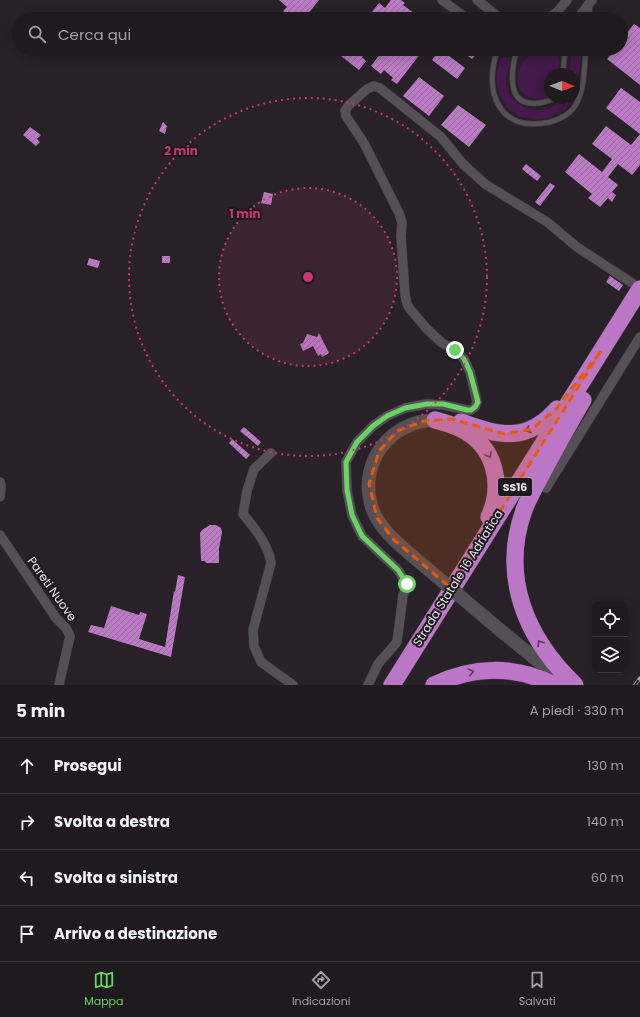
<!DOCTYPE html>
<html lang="it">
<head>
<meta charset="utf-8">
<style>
  body { margin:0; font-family:Poppins,sans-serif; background:#2b272b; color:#f1f3f6 }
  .controls { position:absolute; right:12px; bottom:12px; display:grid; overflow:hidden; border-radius:8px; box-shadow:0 2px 10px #0003 }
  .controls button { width:36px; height:36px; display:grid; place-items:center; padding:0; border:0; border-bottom:1px solid #3c383c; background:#1e1a1e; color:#f1f3f6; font:20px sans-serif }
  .compass { position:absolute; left:544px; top:68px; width:36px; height:36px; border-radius:50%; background:#1e1a1e; box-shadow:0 2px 10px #0003; rotate:91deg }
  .stop { position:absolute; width:12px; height:12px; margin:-9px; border:3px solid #6bd363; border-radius:50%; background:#fff }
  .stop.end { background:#6bd363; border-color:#fff; box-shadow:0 1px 4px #0008 }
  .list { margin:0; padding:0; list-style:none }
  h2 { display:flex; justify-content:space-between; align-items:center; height:52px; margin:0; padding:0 16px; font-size:17px }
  h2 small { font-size:13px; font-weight:400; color:#a1a1a4 }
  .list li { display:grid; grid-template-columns:26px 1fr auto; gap:12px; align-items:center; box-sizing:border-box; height:56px; padding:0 16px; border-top:1px solid #3c383c }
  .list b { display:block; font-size:15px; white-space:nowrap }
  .list em { font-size:13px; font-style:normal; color:#a1a1a4 }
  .icon { flex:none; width:22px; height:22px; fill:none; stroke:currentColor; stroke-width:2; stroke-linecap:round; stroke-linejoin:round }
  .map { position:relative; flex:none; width:640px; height:685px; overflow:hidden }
  .search { position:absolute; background:#1e1a1e; box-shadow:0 2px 10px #0003; left:12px; right:12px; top:12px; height:44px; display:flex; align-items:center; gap:10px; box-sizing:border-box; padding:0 14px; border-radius:22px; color:#a1a1a4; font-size:15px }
  .sheet { height:276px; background:#1e1a1e }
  nav { display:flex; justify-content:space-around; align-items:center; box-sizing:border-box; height:56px; border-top:1px solid #3c383c; background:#1e1a1e; font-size:11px; color:#a1a1a4 }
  nav a { display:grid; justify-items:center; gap:2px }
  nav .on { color:#6bd363 }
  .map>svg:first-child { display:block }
</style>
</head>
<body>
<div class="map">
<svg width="640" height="685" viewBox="0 0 640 685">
  <defs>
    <pattern id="building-hatch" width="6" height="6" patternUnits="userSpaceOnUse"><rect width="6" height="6" fill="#ba7ac4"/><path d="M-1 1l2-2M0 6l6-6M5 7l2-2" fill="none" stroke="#976a9e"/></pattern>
  </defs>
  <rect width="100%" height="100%" fill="#282228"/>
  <g fill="#45194b">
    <path d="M 547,49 C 561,53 560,61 559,74 L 550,74 L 550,95 C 539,103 520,98 518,83 C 515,65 530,50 547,49 Z"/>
    <path d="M 572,49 L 582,49 L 578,82 L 574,95 L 574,74 L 569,74 Z"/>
    <path d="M 504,57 L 508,57 L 511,63 C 508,69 505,77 506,84 C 510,110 546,120 562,98 L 573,98 C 564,115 540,124 522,117 C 499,108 490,79 502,58 Z"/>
  </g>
  <g fill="url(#building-hatch)">
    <path d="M 279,0 L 319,0 L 304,19 L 294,19 L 283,11 L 287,7 Z"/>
    <path d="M 391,0 L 401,0 L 405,3 L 403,5 L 422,19 L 366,19 L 379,3 L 385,8 Z"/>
    <path d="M 634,24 L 640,28 L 640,85 L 607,59 L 615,49 L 621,49 L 621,40 Z"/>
    <path d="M 332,49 L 368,49 L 362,57 L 366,61 L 359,70 Z"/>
    <path d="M 384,49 L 424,49 L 397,84 L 391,80 L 393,78 L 384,70 L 381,74 L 371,66 Z"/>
    <path d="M 440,49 L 465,68 L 457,79 L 432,60 Z"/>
    <path d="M 458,49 L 480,49 L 472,59 Z"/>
    <path d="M 419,77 L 444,96 L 429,116 L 403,96 Z"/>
    <path d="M 621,88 L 640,102 L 640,134 L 606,108 Z"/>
    <path d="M 458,105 L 486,125 L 469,147 L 441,125 Z"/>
    <path d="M 163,122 L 167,126 L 165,134 L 159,131 Z"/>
    <path d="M 606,126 L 631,145 L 640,134 L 640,165 L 632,175 L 618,164 L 608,177 L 618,185 L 612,192 L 616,195 L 612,202 L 608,198 L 600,207 L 588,198 L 592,194 L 565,172 L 579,154 L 602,172 L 612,159 L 592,144 Z"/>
    <path d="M 30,127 L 41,135 L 37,139 L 40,142 L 36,146 L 23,135 Z"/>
    <path d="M 526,164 L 541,176 L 537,181 L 522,169 Z"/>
    <path d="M 550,183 L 555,186 L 540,206 L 535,202 Z"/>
    <path d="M 264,192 L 273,194 L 271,205 L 261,203 Z"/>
    <rect x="162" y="256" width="8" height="7"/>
    <path d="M 89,258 L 100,261 L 98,268 L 87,265 Z"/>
    <path d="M 610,276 L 623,285 L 619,291 L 606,282 Z"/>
    <path d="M 319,333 L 329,353 L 322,357 L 321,354 L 318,356 L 313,346 L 303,351 L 300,344 L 303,343 L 307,334 L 317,337 Z"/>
    <path d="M 244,427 L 261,442 L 258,446 L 240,431 Z"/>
    <path d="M 232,439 L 250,455 L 246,459 L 229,443 Z"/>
    <path d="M 210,525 L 216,525 L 221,528 L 222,532 L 219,549 L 219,563 L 206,563 L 205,561 L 201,561 L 200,533 L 202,530 Z"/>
    <path d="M 178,575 L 185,577 L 171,657 L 88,632 L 91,625 L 104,628 L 111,606 L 139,615 L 140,612 L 147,614 L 139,639 L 165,647 L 174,591 L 175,592 Z"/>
  </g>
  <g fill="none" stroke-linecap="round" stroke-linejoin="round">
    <defs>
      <g id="lane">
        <path d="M 558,11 L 561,19"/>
        <path d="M 589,19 L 590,5"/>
        <path d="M 498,49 C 482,91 499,134 550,122 C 559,120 570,114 575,106 C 585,90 584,67 586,49"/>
        <path d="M 517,49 C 513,61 510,80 515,93 C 522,108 543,104 555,98"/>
        <path d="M 563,74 L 565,49"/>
      </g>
      <g id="street">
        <path d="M 442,0 L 467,19"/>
        <path d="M 477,0 L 501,19"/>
        <path d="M 547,19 L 558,11 L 567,0"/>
        <path d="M 577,19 L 592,0"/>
        <path d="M 271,453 L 254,469 L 247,491 L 243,514 C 255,529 268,544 271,563 L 253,630 L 254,646 L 261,662 L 293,685"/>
        <path d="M 0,482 L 1,486 L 0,497"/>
        <path d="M 546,488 L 640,337"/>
        <path d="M 0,535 L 56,618 L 66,628 L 70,636 L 59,685"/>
        <path d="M 368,685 L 378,664 L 397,642 L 403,595 L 407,584 L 398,570 L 362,536 L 352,515 L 347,490 L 346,462 L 357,442 L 373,426 L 387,416 L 405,408 L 427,404 L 443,405 L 467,410 L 471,410 L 475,407 L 477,402 L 470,372 L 464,359 L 455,350 L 442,343 L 426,328 L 410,309 L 407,304 L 405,295 L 401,236 L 402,223 L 399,213 L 364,143 L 346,116 L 345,111 L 348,106 L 367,89 L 374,86 L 380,88 L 441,137 L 463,164 L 485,184 L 547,222 L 577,247 L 632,283"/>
      </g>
      <g id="secondary">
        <path d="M 410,554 C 396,542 382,530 374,513 C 355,468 387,421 435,420"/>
        <path d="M 500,630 L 565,683"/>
      </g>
      <g id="highway">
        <path d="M 435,420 C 443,422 453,425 461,429 C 495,446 504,484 489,517"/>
        <path d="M 461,422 C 500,436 527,443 557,409"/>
        <path d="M 392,685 L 640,289"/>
        <path d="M 434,685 C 473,666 515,665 554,685"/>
        <path d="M 575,685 C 526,638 500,577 524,510 C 530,494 539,480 546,466 C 558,444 570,422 583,400"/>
      </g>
    </defs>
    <use href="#lane" stroke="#444045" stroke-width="6"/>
    <use href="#street" stroke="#444045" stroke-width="10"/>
    <use href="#secondary" stroke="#444045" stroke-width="14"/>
    <use href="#highway" stroke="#444045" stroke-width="18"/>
    <use href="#lane" stroke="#554f56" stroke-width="4.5"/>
    <use href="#street" stroke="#554f56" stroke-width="9"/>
    <use href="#secondary" stroke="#554f56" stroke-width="13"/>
    <use href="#highway" stroke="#bb76c5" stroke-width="17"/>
    <defs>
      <path id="rail" d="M 635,685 L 640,678"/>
    </defs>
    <use href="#rail" stroke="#a8a4a9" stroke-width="3.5"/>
    <use href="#rail" stroke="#1e191f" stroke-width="2" stroke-dasharray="6" stroke-linecap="butt"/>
    <defs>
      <path id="secondary-bridge" d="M 410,554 L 500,630"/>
    </defs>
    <use href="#secondary-bridge" stroke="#444045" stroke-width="14" stroke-linecap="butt"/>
    <use href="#secondary-bridge" stroke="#554f56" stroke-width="13"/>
  </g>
  <defs><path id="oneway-chevron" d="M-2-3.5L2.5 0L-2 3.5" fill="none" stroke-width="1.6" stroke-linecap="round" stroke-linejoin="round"/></defs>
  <g stroke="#5d3e61">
    <use href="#oneway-chevron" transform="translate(528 430) rotate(160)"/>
    <use href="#oneway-chevron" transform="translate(489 455) rotate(61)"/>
    <use href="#oneway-chevron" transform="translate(540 643) rotate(-122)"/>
    <use href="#oneway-chevron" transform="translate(471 672) rotate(-11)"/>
  </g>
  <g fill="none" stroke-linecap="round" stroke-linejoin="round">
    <path stroke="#6bd363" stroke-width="5" d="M 407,584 L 398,570 L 362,536 L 352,515 L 347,490 L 346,462 L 357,442 L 373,426 L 387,416 L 405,408 L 427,404 L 443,404 L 467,410 L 471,410 L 475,407 L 478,402 L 470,372 L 464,359 L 455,350"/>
  </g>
  <path fill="#e8590c" fill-opacity="0.2" stroke="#e8590c" stroke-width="3" stroke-dasharray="8 5" stroke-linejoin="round" d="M 601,351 L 517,484 L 452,589 L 394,540 L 377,518 L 369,484 L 379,451 L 397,431 L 424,421 L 452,419 L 505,434 L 532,429 L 556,409 Z"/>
  <circle cx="308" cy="277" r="89" fill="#c83770" fill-opacity=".12"/>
  <g fill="none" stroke="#c83770" stroke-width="2" stroke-dasharray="2 4">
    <circle cx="308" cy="277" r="89"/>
    <circle cx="308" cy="277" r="179"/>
  </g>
  <g text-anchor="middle" stroke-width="4" stroke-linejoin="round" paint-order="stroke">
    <rect fill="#1e191f" stroke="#aba8ac" stroke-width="1" x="498" y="478" width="34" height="18" rx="3"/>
    <g font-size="11" font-weight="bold" fill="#e8e5e9">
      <text x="515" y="491">SS16</text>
    </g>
    <g font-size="12" fill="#e8e5e9" stroke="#1e191f">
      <text transform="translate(458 578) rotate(-58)" y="4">Strada Statale 16 Adriatica</text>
      <text transform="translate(52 589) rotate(55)" y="4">Pareti Nuove</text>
    </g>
  </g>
  <circle cx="308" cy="277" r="6" fill="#c83770" stroke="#1e191f" stroke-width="2"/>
  <g font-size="12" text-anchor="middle" font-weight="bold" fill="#c83770" stroke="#1e191f" stroke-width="4" stroke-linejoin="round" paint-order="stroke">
    <text x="181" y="155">2 min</text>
    <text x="245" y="218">1 min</text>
  </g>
</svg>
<div class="controls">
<button><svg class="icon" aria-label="locate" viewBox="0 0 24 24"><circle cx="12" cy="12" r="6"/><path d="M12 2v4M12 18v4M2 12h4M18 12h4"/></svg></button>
<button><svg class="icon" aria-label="layers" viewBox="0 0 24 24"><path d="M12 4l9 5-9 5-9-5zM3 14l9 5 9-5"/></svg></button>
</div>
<svg class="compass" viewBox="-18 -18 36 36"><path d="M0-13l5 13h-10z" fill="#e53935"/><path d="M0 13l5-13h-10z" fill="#a1a1a4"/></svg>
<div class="stop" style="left:407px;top:584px"></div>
<div class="stop end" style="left:455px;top:350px"></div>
<div class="search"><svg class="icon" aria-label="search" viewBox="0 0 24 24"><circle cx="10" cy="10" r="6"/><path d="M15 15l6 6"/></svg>Cerca qui</div>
</div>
<section class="sheet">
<h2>5 min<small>A piedi · 330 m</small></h2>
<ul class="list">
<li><svg class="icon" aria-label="ahead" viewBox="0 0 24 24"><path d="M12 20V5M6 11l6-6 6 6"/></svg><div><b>Prosegui</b></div><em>130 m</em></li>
<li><svg class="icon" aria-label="right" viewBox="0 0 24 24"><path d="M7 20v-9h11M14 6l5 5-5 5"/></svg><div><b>Svolta a destra</b></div><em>140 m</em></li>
<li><svg class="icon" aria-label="left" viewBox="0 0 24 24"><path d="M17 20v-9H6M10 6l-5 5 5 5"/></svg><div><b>Svolta a sinistra</b></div><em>60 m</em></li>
<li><svg class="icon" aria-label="arrive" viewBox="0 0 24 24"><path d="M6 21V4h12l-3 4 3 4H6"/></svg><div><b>Arrivo a destinazione</b></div></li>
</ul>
</section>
<nav>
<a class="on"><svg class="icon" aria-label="map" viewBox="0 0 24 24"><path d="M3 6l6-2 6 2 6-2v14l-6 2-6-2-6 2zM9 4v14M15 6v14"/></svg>Mappa</a>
<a><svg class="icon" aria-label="directions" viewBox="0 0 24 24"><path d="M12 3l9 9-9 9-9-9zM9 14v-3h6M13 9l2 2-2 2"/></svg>Indicazioni</a>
<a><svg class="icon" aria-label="saved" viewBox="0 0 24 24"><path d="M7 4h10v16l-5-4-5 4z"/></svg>Salvati</a>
</nav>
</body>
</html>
